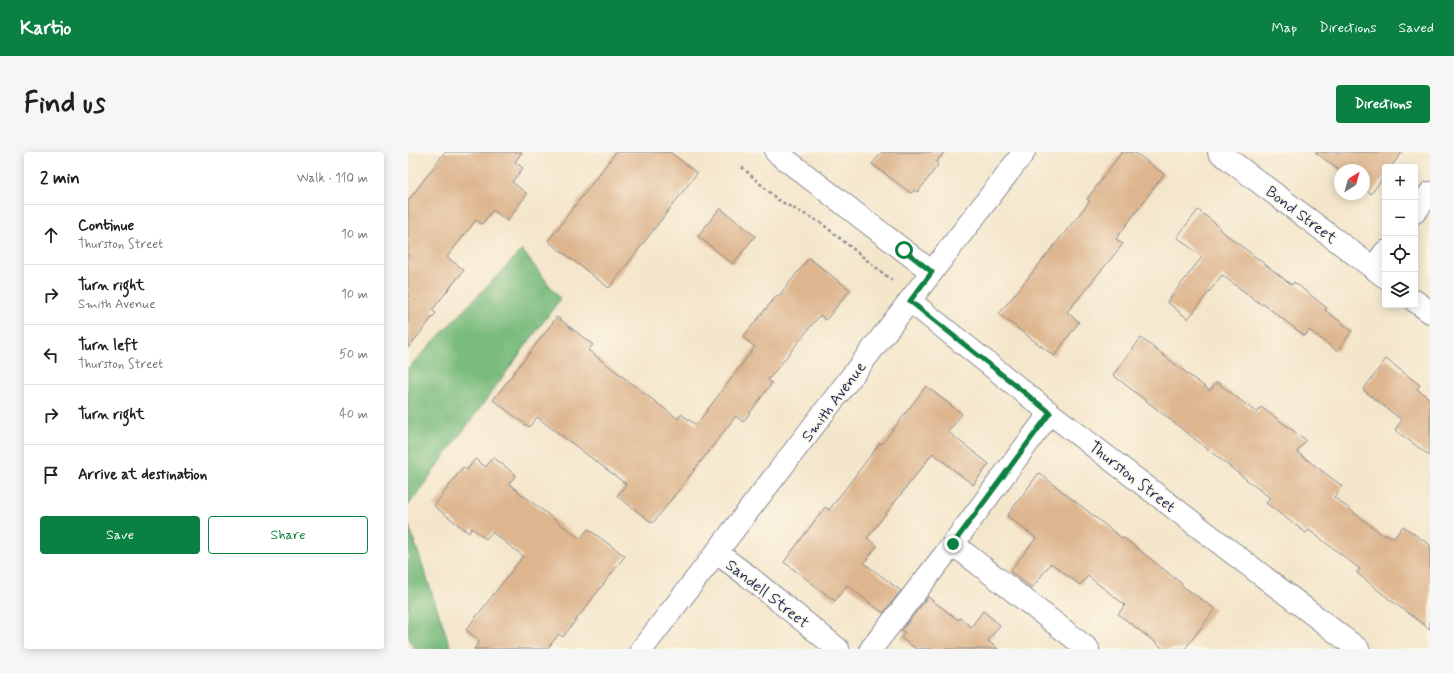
<!DOCTYPE html>
<html lang="en">
<head>
<meta charset="utf-8">
<style>
  body { margin:0; font-family:Mynerve,sans-serif; background:#f6f6f6; color:#202124 }
  .controls { position:absolute; right:12px; top:12px; display:grid; overflow:hidden; border-radius:4px; box-shadow:0 2px 10px #0003 }
  .controls button { width:36px; height:36px; display:grid; place-items:center; padding:0; border:0; border-bottom:1px solid #e0e0e0; background:#fff; color:#202124; font:20px sans-serif }
  .compass { position:absolute; left:926px; top:12px; width:36px; height:36px; border-radius:50%; background:#fff; box-shadow:0 2px 10px #0003; rotate:37deg }
  .stop { position:absolute; width:12px; height:12px; margin:-9px; border:3px solid #0b8043; border-radius:50%; background:#fff }
  .stop.end { background:#0b8043; border-color:#fff; box-shadow:0 1px 4px #0008 }
  .list { margin:0; padding:0; list-style:none }
  h2 { display:flex; justify-content:space-between; align-items:center; height:52px; margin:0; padding:0 16px; font-size:17px }
  h2 small { font-size:13px; font-weight:400; color:#757577 }
  .list li { display:grid; grid-template-columns:26px 1fr auto; gap:12px; align-items:center; box-sizing:border-box; height:60px; padding:0 16px; border-top:1px solid #e0e0e0 }
  .list b { display:block; font-size:15px; white-space:nowrap }
  .list p { margin:0; font-size:13px; white-space:nowrap; color:#757577 }
  .list em { font-size:13px; font-style:normal; color:#757577 }
  .actions { display:flex; gap:8px; padding:12px 16px }
  .actions a { flex:1; padding:9px 0; border:1px solid #0b8043; border-radius:4px; text-align:center; font-size:14px; color:#0b8043 }
  .actions .main { background:#0b8043; color:#fff }
  .icon { flex:none; width:22px; height:22px; fill:none; stroke:currentColor; stroke-width:2; stroke-linecap:round; stroke-linejoin:round }
  .map { position:relative; flex:none; width:1022px; height:497px; overflow:hidden; border-radius:4px }
  header { display:flex; align-items:center; gap:24px; box-sizing:border-box; height:56px; padding:0 20px; background:#0b8043; color:#fff }
  header strong { font-size:19px }
  nav { display:flex; gap:22px; margin-inline-start:auto; font-size:14px }
  .intro { display:flex; align-items:center; justify-content:space-between; box-sizing:border-box; height:96px; padding:0 24px }
  h1 { margin:0; font-size:28px }
  .button { padding:10px 18px; border-radius:4px; background:#0b8043; color:#fff; font-size:14px; font-weight:700 }
  main { display:flex; gap:24px; padding:0 24px }
  aside { flex:1; background:#fff; border-radius:4px; box-shadow:0 2px 10px #0003 }
  .map>svg:first-child { display:block }
</style>
</head>
<body>
<header>
<strong>Kartio</strong>
<nav><a>Map</a><a>Directions</a><a>Saved</a></nav>
</header>
<div class="intro"><h1>Find us</h1><a class="button">Directions</a></div>
<main>
<aside>
<h2>2 min<small>Walk · 110 m</small></h2>
<ul class="list">
<li><svg class="icon" aria-label="ahead" viewBox="0 0 24 24"><path d="M12 20V5M6 11l6-6 6 6"/></svg><div><b>Continue</b><p>Thurston Street</p></div><em>10 m</em></li>
<li><svg class="icon" aria-label="right" viewBox="0 0 24 24"><path d="M7 20v-9h11M14 6l5 5-5 5"/></svg><div><b>Turn right</b><p>Smith Avenue</p></div><em>10 m</em></li>
<li><svg class="icon" aria-label="left" viewBox="0 0 24 24"><path d="M17 20v-9H6M10 6l-5 5 5 5"/></svg><div><b>Turn left</b><p>Thurston Street</p></div><em>50 m</em></li>
<li><svg class="icon" aria-label="right" viewBox="0 0 24 24"><path d="M7 20v-9h11M14 6l5 5-5 5"/></svg><div><b>Turn right</b></div><em>40 m</em></li>
<li><svg class="icon" aria-label="arrive" viewBox="0 0 24 24"><path d="M6 21V4h12l-3 4 3 4H6"/></svg><div><b>Arrive at destination</b></div></li>
</ul>
<div class="actions"><a class="main">Save</a><a>Share</a></div>
</aside>
<div class="map">
<svg width="1022" height="497" viewBox="0 0 1022 497">
  <rect width="100%" height="100%" fill="#fcf5e5"/>
  <filter id="ink" filterUnits="userSpaceOnUse"><feTurbulence type="fractalNoise" baseFrequency=".025" numOctaves="2"/><feDisplacementMap in="SourceGraphic" scale="8" xChannelSelector="R" yChannelSelector="G"/><feConvolveMatrix kernelMatrix="1 2 1 2 8 2 1 2 1" color-interpolation-filters="sRGB"/></filter>
  <filter id="wash" filterUnits="userSpaceOnUse"><feTurbulence type="fractalNoise" baseFrequency=".012" numOctaves="4" result="noise"/><feDisplacementMap in="SourceGraphic" scale="16" xChannelSelector="R" yChannelSelector="G"/><feGaussianBlur stdDeviation="0.9" result="paint"/><feColorMatrix in="noise" values="0 0 0 0 0 0 0 0 0 0 0 0 0 0 0 0 0 1.4 0 .05"/><feComposite in="paint" operator="in"/></filter>
  <g filter="url(#wash)">
    <rect width="100%" height="100%" fill="#f4e6cb"/>
    <g fill="#7abc7e" stroke="#4a766e">
      <path d="M 114,98 L 152,147 L 0,354 L 0,216 Z"/>
      <path d="M 0,371 L 43,497 L 6,497 L 0,483 Z"/>
    </g>
    <g id="blocks">
      <g fill="#ddb58e">
        <path d="M 37,0 L 114,0 L 107,10 L 115,16 L 104,30 L 119,42 L 99,69 L 85,58 L 74,72 L 68,68 L 39,105 L 56,118 L 24,158 L 28,161 L 0,196 L 0,49 Z"/>
        <path d="M 208,0 L 262,0 L 289,21 L 201,136 L 140,89 Z"/>
        <path d="M 474,0 L 536,0 L 528,11 L 530,13 L 510,40 L 507,38 L 503,41 L 464,12 Z"/>
        <path d="M 714,0 L 726,0 L 756,22 L 708,87 L 715,92 L 659,160 L 671,170 L 646,204 L 591,162 L 682,49 L 679,47 Z"/>
        <path d="M 907,0 L 994,0 L 983,15 L 977,15 L 977,23 L 963,42 L 956,37 L 956,18 L 932,18 L 932,19 Z"/>
        <path d="M 312,56 L 347,84 L 325,112 L 290,84 Z"/>
        <path d="M 790,58 L 812,75 L 811,77 L 884,133 L 886,130 L 919,156 L 917,158 L 944,179 L 929,199 L 901,178 L 897,184 L 855,152 L 854,153 L 814,123 L 780,167 L 759,150 L 794,105 L 769,85 Z"/>
        <path d="M 401,106 L 442,138 L 418,168 L 412,163 L 360,228 L 364,231 L 335,270 L 328,264 L 245,371 L 209,344 L 218,332 L 129,265 L 121,275 L 85,248 L 149,165 L 185,193 L 180,198 L 270,267 L 273,262 L 288,273 L 347,195 L 335,185 L 369,143 L 370,145 Z"/>
        <path d="M 733,186 L 802,239 L 809,230 L 849,261 L 853,255 L 898,288 L 889,300 L 934,334 L 926,345 L 976,384 L 978,382 L 986,386 L 995,374 L 1022,393 L 1022,477 L 981,447 L 949,421 L 952,417 L 901,378 L 898,381 L 858,351 L 862,346 L 705,223 Z"/>
        <path d="M 978,207 L 1012,233 L 1009,237 L 1022,247 L 1022,304 L 987,278 L 994,268 L 955,238 Z"/>
        <path d="M 518,234 L 554,262 L 540,280 L 581,312 L 565,333 L 525,301 L 459,386 L 469,394 L 456,411 L 493,439 L 475,461 L 439,433 L 427,449 L 376,410 L 417,355 L 421,358 L 472,291 L 474,292 Z"/>
        <path d="M 85,305 L 108,323 L 101,332 L 112,341 L 172,387 L 180,377 L 217,404 L 155,485 L 151,482 L 139,497 L 66,497 L 72,489 L 58,478 L 115,404 L 84,380 L 78,387 L 64,376 L 61,381 L 26,354 L 55,315 L 59,318 L 67,307 L 78,315 Z"/>
        <path d="M 631,321 L 715,387 L 716,386 L 744,408 L 774,432 L 773,433 L 807,457 L 777,497 L 756,497 L 710,462 L 717,453 L 680,424 L 672,433 L 643,411 L 624,436 L 602,419 L 628,386 L 599,364 Z"/>
        <path d="M 520,445 L 550,468 L 552,466 L 563,475 L 575,459 L 592,473 L 580,489 L 590,497 L 508,497 L 493,486 L 497,480 L 494,478 Z"/>
      </g>
    </g>
  </g>
  <g filter="url(#ink)">
    <use href="#blocks" fill-opacity="0" stroke="#888a94" stroke-width="1"/>
    <g fill="none" stroke-linecap="round" stroke-linejoin="round">
      <defs>
        <g id="minor">
          <path d="M 368,0 L 524,120"/>
          <path d="M 811,0 L 977,125"/>
          <path d="M 1007,60 L 1022,41"/>
          <path d="M 965,116 L 977,100"/>
          <path d="M 502,149 L 642,261 L 950,497"/>
          <path d="M 1007,149 L 1022,160"/>
          <path d="M 545,392 L 642,261"/>
          <path d="M 309,401 L 340,424 L 430,497"/>
          <path d="M 234,497 L 616,0"/>
          <path d="M 463,497 L 545,392 L 680,497"/>
        </g>
      </defs>
      <use href="#minor" stroke="#888a94" stroke-width="24"/>
      <path stroke="#888a94" stroke-width="2.5" stroke-dasharray="3 3" stroke-linecap="butt" d="M 334,15 L 370,48 L 413,71 L 486,130"/>
      <use href="#minor" stroke="#fff" stroke-width="22"/>
    </g>
  </g>
  <g fill="none" stroke-linecap="round" stroke-linejoin="round" filter="url(#ink)">
    <path stroke="#0b8043" stroke-width="5" d="M 496,98 L 524,120 L 502,149 L 642,261 L 545,392"/>
  </g>
  <g text-anchor="middle" stroke-width="3" stroke-linejoin="round" paint-order="stroke">
    <g font-size="16" fill="#1b2f5e" stroke="#fcf5e5">
      <text transform="translate(894 62) rotate(37)" y="6">Bond Street</text>
      <text transform="translate(425 249) rotate(-53)" y="6">Smith Avenue</text>
      <text transform="translate(725 324) rotate(38)" y="6">Thurston Street</text>
      <text transform="translate(360 441) rotate(38)" y="6">Sandell Street</text>
    </g>
  </g>
</svg>
<div class="controls">
<button>+</button>
<button>−</button>
<button><svg class="icon" aria-label="locate" viewBox="0 0 24 24"><circle cx="12" cy="12" r="6"/><path d="M12 2v4M12 18v4M2 12h4M18 12h4"/></svg></button>
<button><svg class="icon" aria-label="layers" viewBox="0 0 24 24"><path d="M12 4l9 5-9 5-9-5zM3 14l9 5 9-5"/></svg></button>
</div>
<svg class="compass" viewBox="-18 -18 36 36"><path d="M0-13l5 13h-10z" fill="#e53935"/><path d="M0 13l5-13h-10z" fill="#757577"/></svg>
<div class="stop" style="left:496px;top:98px"></div>
<div class="stop end" style="left:545px;top:392px"></div>
</div>
</main>
</body>
</html>
